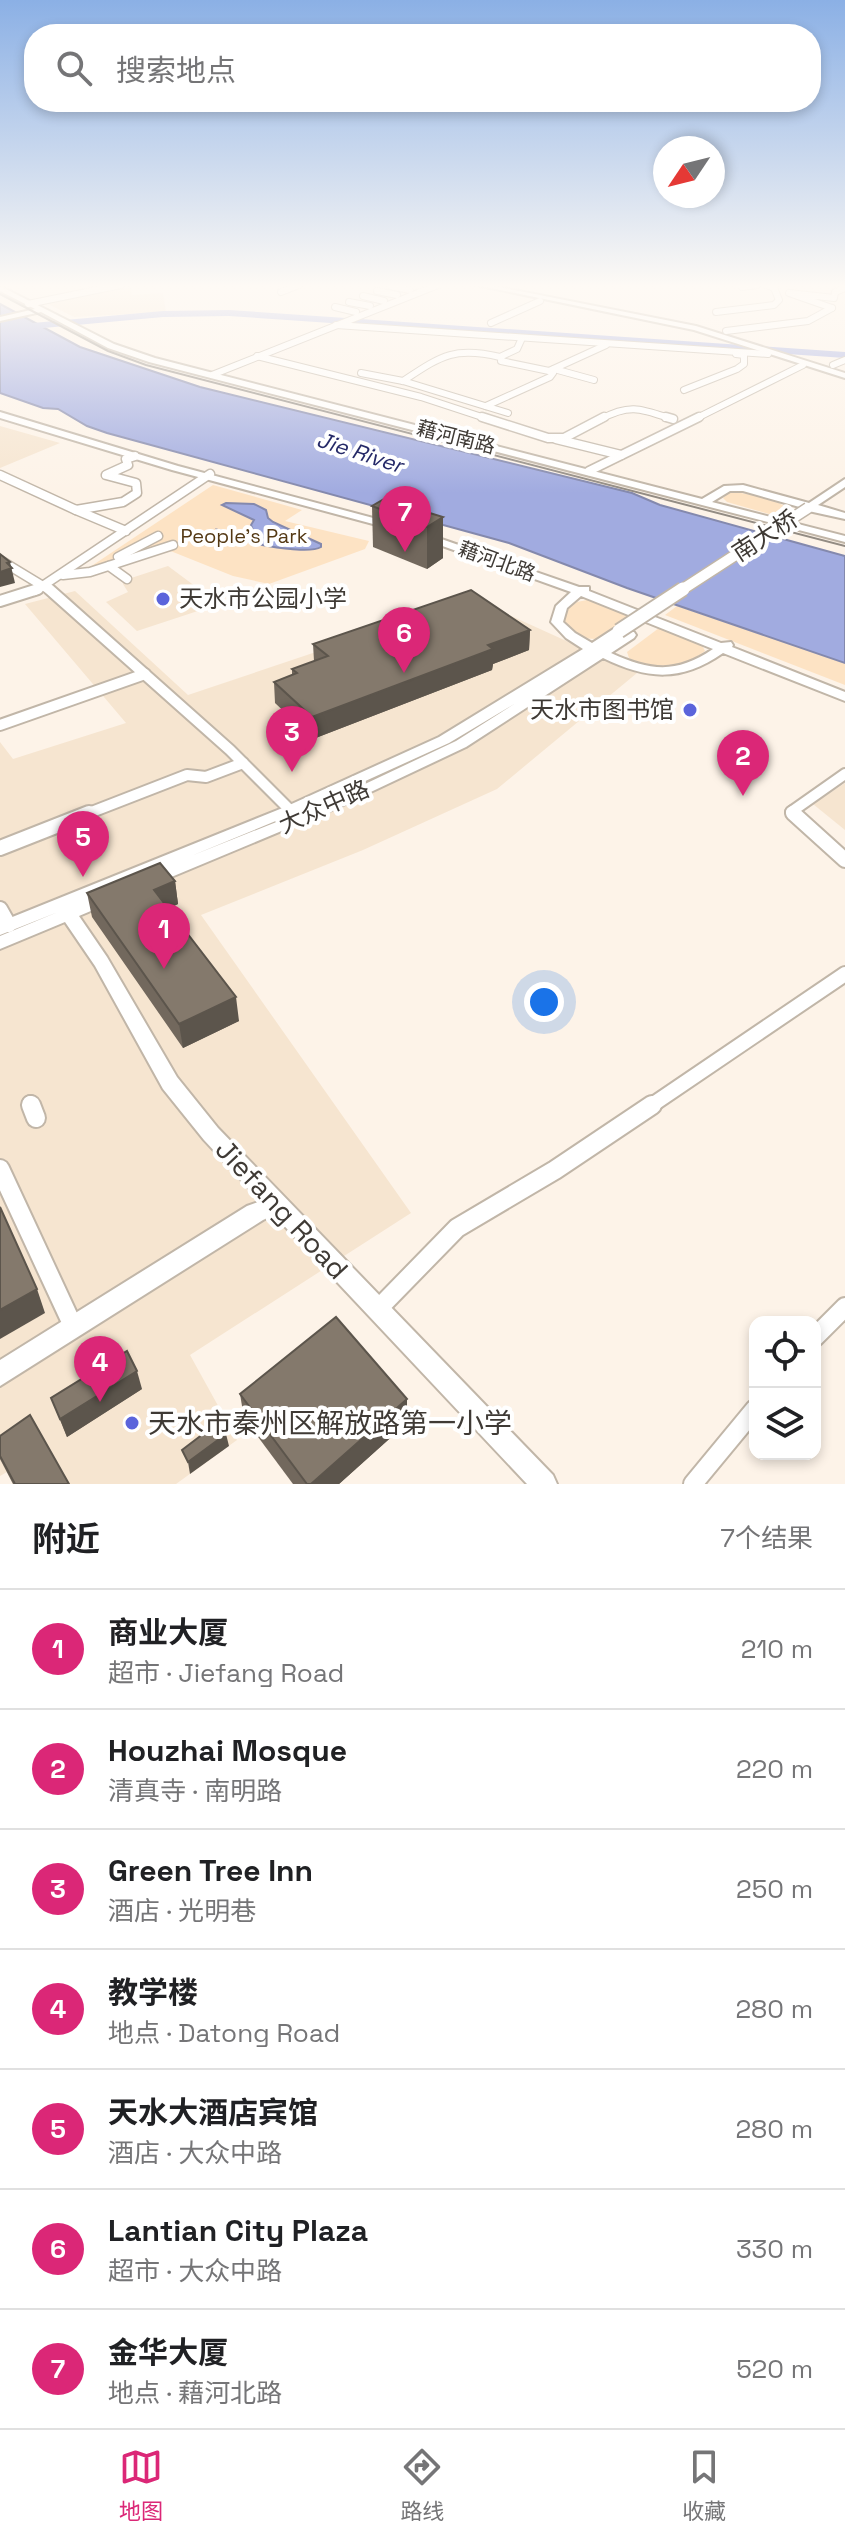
<!DOCTYPE html>
<html lang="zh">
<head>
<meta charset="utf-8">
<style>
  body { margin:0; font-family:"Space Grotesk","Noto Sans SC",sans-serif; background:#f6f6f6; color:#202124 }
  .controls { position:absolute; right:24px; bottom:24px; display:grid; overflow:hidden; border-radius:16px; box-shadow:0 4px 12px #0003 }
  .controls button { width:72px; height:72px; display:grid; place-items:center; padding:0; border:0; border-bottom:2px solid #e0e0e0; background:#fff; color:#202124; font:40px sans-serif }
  .compass { position:absolute; left:653px; top:136px; width:72px; height:72px; border-radius:50%; background:#fff; box-shadow:0 4px 12px #0003; rotate:235deg }
  .you { position:absolute; left:544px; top:1002px; width:28px; height:28px; margin:-20px; border:6px solid #fff; border-radius:50%; background:#1a73e8; box-shadow:0 0 0 12px #1a73e833 }
  .badge { display:grid; place-items:center; width:52px; height:52px; border-radius:50%; background:#db2777; color:#fff; font-size:26px; font-weight:700 }
  .pin { position:absolute; translate:-50% -66px; filter:drop-shadow(0 2px 4px #0008) }
  .pin::after { content:''; position:absolute; top:42px; width:28px; height:24px; background:inherit; clip-path:polygon(0 0,100% 0,50% 100%) }
  .list { margin:0; padding:0; list-style:none }
  h2 { display:flex; justify-content:space-between; align-items:center; height:104px; margin:0; padding:0 32px; font-size:34px }
  h2 small { font-size:26px; font-weight:400; color:#757577 }
  .list li { display:grid; grid-template-columns:52px 1fr auto; gap:24px; align-items:center; box-sizing:border-box; height:120px; padding:0 32px; border-top:2px solid #e0e0e0 }
  .list b { display:block; font-size:30px; white-space:nowrap }
  .list p { margin:0; font-size:26px; white-space:nowrap; color:#757577 }
  .list em { font-size:26px; font-style:normal; color:#757577 }
  .icon { flex:none; width:44px; height:44px; fill:none; stroke:currentColor; stroke-width:2; stroke-linecap:round; stroke-linejoin:round }
  .map { position:relative; flex:none; width:845px; height:1484px; overflow:hidden }
  .search { position:absolute; background:#fff; box-shadow:0 4px 12px #0003; left:24px; right:24px; top:24px; height:88px; display:flex; align-items:center; gap:20px; box-sizing:border-box; padding:0 28px; border-radius:32px; color:#757577; font-size:30px }
  .sheet { height:944px; background:#fff }
  nav { display:flex; justify-content:space-around; align-items:center; box-sizing:border-box; height:112px; border-top:2px solid #e0e0e0; background:#fff; font-size:22px; color:#757577 }
  nav a { display:grid; justify-items:center; gap:4px }
  nav .on { color:#db2777 }
  .map>svg:first-child { display:block }
</style>
</head>
<body>
<div class="map">
<svg width="845" height="1484" viewBox="0 0 845 1484">
  <rect width="100%" height="100%" fill="#fdf3e8"/>
  <g fill="#f6e5d0">
    <path d="M 131,285 L 132,295 L 163,293 L 166,312 L 74,317 L 44,302 Z"/>
    <path d="M 0,426 L 60,443 L 0,468 Z"/>
    <path d="M 168,566 L 219,604 L 137,631 L 106,602 L 128,592 L 123,584 L 125,580 Z"/>
    <path d="M 75,591 L 188,695 L 474,599 L 637,673 L 497,789 L 363,850 L 201,915 L 411,1213 L 190,1355 L 237,1440 L 176,1484 L 13,1484 L 7,1472 L 0,1476 L 0,742 L 13,759 L 126,723 L 25,604 Z"/>
    <path d="M 845,783 L 845,830 L 813,804 Z"/>
  </g>
  <g fill="#fde3c4">
    <path d="M 213,485 L 302,510 L 285,521 L 369,541 L 365,549 L 269,584 L 233,576 L 163,548 L 93,570 L 90,567 Z"/>
    <path d="M 731,491 L 772,499 L 791,510 L 783,518 L 727,502 L 723,498 Z"/>
    <path d="M 587,600 L 590,601 L 630,616 L 596,639 L 579,638 L 564,623 L 564,612 L 577,602 Z"/>
    <path d="M 677,606 L 845,663 L 845,685 L 665,615 Z"/>
    <path d="M 659,628 L 702,645 L 705,651 C 685,667 652,672 629,658 L 627,652 Z"/>
  </g>
  <g fill="#a1abe0" stroke="#8489ad" stroke-width="2">
    <path d="M 0,304 L 80,347 L 200,387 L 632,493 L 660,505 L 845,556 L 845,663 L 627,588 L 509,543 L 107,433 L 87,426 L 58,409 L 43,408 L 0,393 Z"/>
    <path d="M 226,503 L 254,504 L 266,510 L 268,518 L 273,522 L 321,544 L 321,547 C 306,556 229,541 218,530 L 247,536 L 254,533 L 251,525 L 254,520 L 222,505 Z"/>
  </g>
  <g fill="none" stroke-linecap="round" stroke-linejoin="round">
    <path fill="#a1abe0" fill-rule="evenodd" d="M 229,310 L 845,352 L 845,358 L 229,316 L 163,317 L 22,330 L 17,327 L 22,324 L 163,311 Z"/>
    <defs>
      <g id="minor-far4">
        <path d="M 390,286 L 410,290"/>
        <path d="M 742,287 L 757,285"/>
        <path d="M 377,291 L 397,295"/>
        <path d="M 281,292 L 299,285"/>
        <path d="M 363,296 L 384,301"/>
        <path d="M 349,302 L 370,306"/>
        <path d="M 28,304 L 121,285"/>
        <path d="M 335,307 L 356,312"/>
        <path d="M 832,308 L 789,293 L 834,298 L 835,292 L 845,288"/>
        <path d="M 716,312 L 774,305 L 779,300 L 774,288 L 767,285"/>
        <path d="M 491,323 L 540,301"/>
        <path d="M 336,325 L 768,354"/>
        <path d="M 726,331 L 808,321 L 832,308"/>
        <path d="M 522,338 L 517,349 L 502,356 L 501,361 L 549,371"/>
        <path d="M 257,356 L 421,397 L 488,419"/>
        <path d="M 833,365 L 845,360"/>
        <path d="M 554,369 L 594,380"/>
        <path d="M 361,373 L 403,381 L 508,413"/>
        <path d="M 212,375 L 438,285"/>
        <path d="M 403,381 C 441,356 454,346 500,357"/>
        <path d="M 684,390 L 737,369 L 744,364 L 744,355 L 736,354"/>
        <path d="M 486,406 L 550,377 L 553,373 L 549,371 L 606,345"/>
        <path d="M 601,419 C 630,403 642,409 672,419"/>
        <path d="M 695,419 L 803,365"/>
      </g>
      <g id="minor-far3">
        <path d="M 482,417 L 548,438 L 564,438 L 604,417"/>
        <path d="M 666,417 L 673,419"/>
        <path d="M 556,439 L 621,455"/>
        <path d="M 589,471 L 699,417"/>
        <path d="M 0,475 L 76,510 L 123,502 L 137,493 L 136,483 L 106,475 L 128,465 L 126,459 L 135,456"/>
        <path d="M 76,510 L 126,531"/>
        <path d="M 118,557 L 158,536"/>
        <path d="M 0,560 L 51,591"/>
        <path d="M 109,566 L 127,579"/>
        <path d="M 63,575 L 90,572 L 173,545"/>
        <path d="M 35,591 L 210,474"/>
      </g>
      <g id="minor-far2">
        <path d="M 49,589 L 230,750 L 290,810"/>
        <path d="M 0,601 L 38,589"/>
        <path d="M 0,725 L 145,674"/>
        <path d="M 84,815 L 187,775 L 206,777 L 243,763"/>
        <path d="M 795,815 L 791,812 L 845,774"/>
      </g>
      <g id="minor-far1">
        <path d="M 793,813 L 845,860"/>
        <path d="M 0,848 L 89,813"/>
        <path d="M 0,909 L 9,925"/>
        <path d="M 30,1103 L 31,1107"/>
        <path d="M 649,1107 L 845,974"/>
      </g>
      <g id="minor">
        <path d="M 31,1105 L 36,1118"/>
        <path d="M 0,1169 L 73,1326"/>
        <path d="M 377,1310 L 457,1228 L 555,1170 L 652,1105"/>
        <path d="M 815,1337 L 845,1307"/>
        <path d="M 693,1484 L 755,1409"/>
      </g>
      <g id="major">
        <path d="M 476,285 L 489,285 L 696,326 L 845,373 L 845,378 L 694,330 Z"/>
        <path d="M 0,286 L 114,344 L 155,358 L 702,499 L 724,486 L 743,485 L 809,503 L 845,479 L 845,487 L 818,505 L 845,513 L 845,519 L 804,510 L 803,508 L 743,491 L 730,491 L 712,502 L 845,536 L 845,542 L 149,362 L 108,348 L 41,312 L 0,321 L 0,317 L 35,309 L 0,291 Z"/>
        <path d="M 0,412 L 178,466 L 392,523 L 393,525 L 388,528 L 172,470 L 0,418 Z"/>
        <path d="M 427,534 L 579,587 L 589,587 L 589,591 L 721,643 L 731,642 L 733,645 L 732,647 L 845,692 L 845,701 L 723,653 C 681,682 648,680 603,658 L 466,747 L 339,807 L 157,883 L 145,883 L 143,879 L 145,876 L 102,894 L 112,894 L 114,898 L 112,902 L 79,916 L 107,957 L 177,1077 L 218,1128 L 553,1475 L 557,1484 L 527,1484 L 274,1215 L 263,1220 L 0,1386 L 0,1360 L 247,1206 L 261,1201 L 204,1140 L 163,1089 L 95,966 L 65,922 L 0,949 L 0,936 L 58,912 L 0,935 L 0,922 L 285,807 L 439,737 L 583,649 L 566,638 L 551,622 L 556,606 L 571,592 L 423,539 L 422,537 ZM 581,596 L 713,649 C 676,674 651,671 611,653 L 634,638 L 636,635 L 634,632 L 626,632 L 602,648 L 623,634 L 625,631 L 623,628 L 615,628 L 592,643 L 575,633 L 563,622 L 567,608 ZM 516,703 L 456,741 L 329,801 L 191,856 L 295,813 L 449,743 Z"/>
      </g>
    </defs>
    <use href="#minor-far4" stroke="#c1b6a8" stroke-width="8"/>
    <use href="#minor-far3" stroke="#c1b6a8" stroke-width="11"/>
    <use href="#minor-far2" stroke="#c1b6a8" stroke-width="14"/>
    <use href="#minor-far1" stroke="#c1b6a8" stroke-width="18"/>
    <use href="#minor" stroke="#c1b6a8" stroke-width="22"/>
    <use href="#major" stroke="#c1b6a8" stroke-width="4"/>
    <use href="#minor-far4" stroke="#fff" stroke-width="6"/>
    <use href="#minor-far3" stroke="#fff" stroke-width="8"/>
    <use href="#minor-far2" stroke="#fff" stroke-width="10"/>
    <use href="#minor-far1" stroke="#fff" stroke-width="14"/>
    <use href="#minor" stroke="#fff" stroke-width="18"/>
    <use href="#major" fill="#fff" fill-rule="evenodd"/>
    <path stroke="#938c84" stroke-width="2" d="M 0,294 L 108,351 L 146,365 L 845,546"/>
    <defs>
      <path id="major-bridge-far1" d="M 680,591 L 808,508"/>
      <path id="major-bridge" d="M 619,631 L 683,589"/>
    </defs>
    <use href="#major-bridge-far1" stroke="#c1b6a8" stroke-width="13" stroke-linecap="butt"/>
    <use href="#major-bridge" stroke="#c1b6a8" stroke-width="17" stroke-linecap="butt"/>
    <use href="#major-bridge-far1" stroke="#fff" stroke-width="10"/>
    <use href="#major-bridge" stroke="#fff" stroke-width="13"/>
  </g>
  <g fill="#72685d">
    <path d="M 372,506 L 443,517 L 443,558 L 427,569 L 373,547 Z"/>
    <path d="M 530,630 L 529,650 L 493,664 L 492,670 L 313,739 L 275,703 L 274,682 L 292,675 L 292,669 L 314,661 L 313,644 Z"/>
    <path d="M 175,881 L 178,904 L 168,909 L 239,1021 L 183,1048 L 92,917 L 87,893 Z"/>
    <path d="M 142,1389 L 67,1437 L 51,1398 Z"/>
    <path d="M 240,1394 L 407,1399 L 407,1423 L 339,1484 L 293,1484 L 244,1418 Z"/>
    <path d="M 0,1436 L 69,1484 L 13,1484 L 0,1459 Z"/>
  </g>
  <g fill="#5c554c">
    <path d="M 443,517 L 443,558 L 427,569 L 427,527 Z"/>
    <path d="M 10,562 L 15,583 L 0,587 L 0,572 L 7,563 Z"/>
    <path d="M 530,630 L 529,650 L 493,664 L 492,670 L 313,739 L 312,717 L 488,645 Z"/>
    <path d="M 175,881 L 178,904 L 158,913 L 154,890 Z"/>
    <path d="M 236,997 L 239,1021 L 183,1048 L 179,1024 Z"/>
    <path d="M 37,1289 L 45,1313 L 0,1339 L 0,1310 Z"/>
    <path d="M 137,1371 L 142,1389 L 67,1437 L 60,1419 Z"/>
    <path d="M 407,1399 L 407,1423 L 339,1484 L 311,1484 Z"/>
    <path d="M 226,1434 L 229,1446 L 190,1474 L 188,1462 Z"/>
  </g>
  <g fill="#84796c" stroke="#5c554c" stroke-width="2">
    <path d="M 384,499 L 443,517 L 427,527 L 372,506 Z"/>
    <path d="M 0,554 L 10,562 L 7,563 L 12,568 L 0,572 Z"/>
    <path d="M 471,590 L 530,630 L 488,645 L 493,649 L 312,717 L 274,682 L 297,673 L 292,669 L 328,656 L 313,644 Z"/>
    <path d="M 160,863 L 175,881 L 154,890 L 236,997 L 179,1024 L 87,893 Z"/>
    <path d="M 0,1207 L 37,1289 L 0,1310 Z"/>
    <path d="M 336,1317 L 407,1399 L 311,1484 L 307,1484 L 240,1394 Z"/>
    <path d="M 127,1351 L 137,1371 L 60,1419 L 51,1398 Z"/>
    <path d="M 30,1415 L 69,1484 L 15,1484 L 0,1456 L 0,1436 Z"/>
    <path d="M 220,1421 L 226,1434 L 188,1462 L 182,1450 Z"/>
  </g>
  <linearGradient id="sky" x2="0" y2="1"><stop stop-color="#8bb0e5"/><stop offset="0.58" stop-color="#fefaf5"/><stop offset="1" stop-color="#fefaf5" stop-opacity="0"/></linearGradient>
  <rect width="845" height="493" fill="url(#sky)"/>
  <g fill="#5b64db" stroke="#fff" stroke-width="3">
    <circle cx="163" cy="599" r="8"/>
    <circle cx="690" cy="710" r="8"/>
    <circle cx="132" cy="1423" r="8"/>
  </g>
  <g text-anchor="middle" stroke-width="8" stroke-linejoin="round" paint-order="stroke">
    <g font-size="20" fill="#3f3a35" stroke="#fff">
      <text transform="translate(456 437) rotate(14)" y="7">藉河南路</text>
      <text transform="translate(497 561) rotate(20)" y="7">藉河北路</text>
    </g>
    <g font-size="20" fill="#543914" stroke="#fff">
      <text x="244" y="543">People's Park</text>
    </g>
    <g font-size="22" font-style="italic" fill="#262a68" stroke="#fff">
      <text transform="translate(360 452) rotate(18)" y="8">Jie River</text>
    </g>
    <g font-size="24" fill="#3f3a35" stroke="#fff">
      <text transform="translate(765 536) rotate(-33)" y="8">南大桥</text>
      <text transform="translate(324 807) rotate(-24)" y="8">大众中路</text>
    </g>
    <g font-size="24" fill="#3f3a35" stroke="#fff" text-anchor="start">
      <text x="179" y="607">天水市公园小学</text>
      <text x="674" y="718" text-anchor="end">天水市图书馆</text>
    </g>
    <g font-size="28" fill="#3f3a35" stroke="#fff">
      <text transform="translate(282 1209) rotate(47)" y="10">Jiefang Road</text>
    </g>
    <g font-size="28" fill="#3f3a35" stroke="#fff" text-anchor="start">
      <text x="148" y="1433">天水市秦州区解放路第一小学</text>
    </g>
  </g>
</svg>
<div class="controls">
<button><svg class="icon" aria-label="locate" viewBox="0 0 24 24"><circle cx="12" cy="12" r="6"/><path d="M12 2v4M12 18v4M2 12h4M18 12h4"/></svg></button>
<button><svg class="icon" aria-label="layers" viewBox="0 0 24 24"><path d="M12 4l9 5-9 5-9-5zM3 14l9 5 9-5"/></svg></button>
</div>
<svg class="compass" viewBox="-18 -18 36 36"><path d="M0-13l5 13h-10z" fill="#e53935"/><path d="M0 13l5-13h-10z" fill="#757577"/></svg>
<div class="you"></div>
<div class="pin badge" style="left:164px;top:969px">1</div>
<div class="pin badge" style="left:743px;top:796px">2</div>
<div class="pin badge" style="left:292px;top:772px">3</div>
<div class="pin badge" style="left:100px;top:1402px">4</div>
<div class="pin badge" style="left:83px;top:877px">5</div>
<div class="pin badge" style="left:404px;top:673px">6</div>
<div class="pin badge" style="left:405px;top:552px">7</div>
<div class="search"><svg class="icon" aria-label="search" viewBox="0 0 24 24"><circle cx="10" cy="10" r="6"/><path d="M15 15l6 6"/></svg>搜索地点</div>
</div>
<section class="sheet">
<h2>附近<small>7个结果</small></h2>
<ul class="list">
<li><span class="badge">1</span><div><b>商业大厦</b><p>超市 · Jiefang Road</p></div><em>210 m</em></li>
<li><span class="badge">2</span><div><b>Houzhai Mosque</b><p>清真寺 · 南明路</p></div><em>220 m</em></li>
<li><span class="badge">3</span><div><b>Green Tree Inn</b><p>酒店 · 光明巷</p></div><em>250 m</em></li>
<li><span class="badge">4</span><div><b>教学楼</b><p>地点 · Datong Road</p></div><em>280 m</em></li>
<li><span class="badge">5</span><div><b>天水大酒店宾馆</b><p>酒店 · 大众中路</p></div><em>280 m</em></li>
<li><span class="badge">6</span><div><b>Lantian City Plaza</b><p>超市 · 大众中路</p></div><em>330 m</em></li>
<li><span class="badge">7</span><div><b>金华大厦</b><p>地点 · 藉河北路</p></div><em>520 m</em></li>
</ul>
</section>
<nav>
<a class="on"><svg class="icon" aria-label="map" viewBox="0 0 24 24"><path d="M3 6l6-2 6 2 6-2v14l-6 2-6-2-6 2zM9 4v14M15 6v14"/></svg>地图</a>
<a><svg class="icon" aria-label="directions" viewBox="0 0 24 24"><path d="M12 3l9 9-9 9-9-9zM9 14v-3h6M13 9l2 2-2 2"/></svg>路线</a>
<a><svg class="icon" aria-label="saved" viewBox="0 0 24 24"><path d="M7 4h10v16l-5-4-5 4z"/></svg>收藏</a>
</nav>
</body>
</html>
